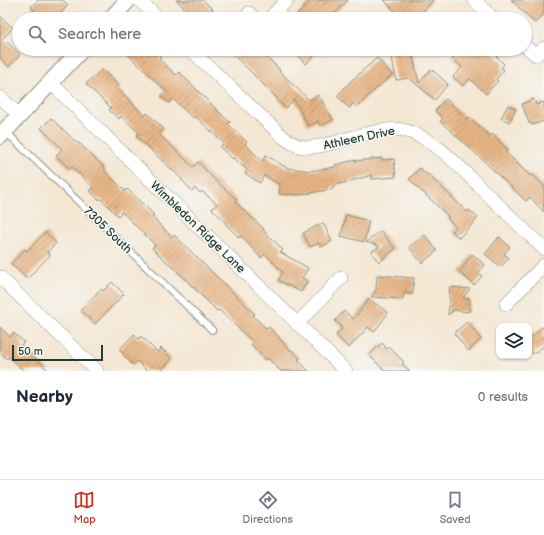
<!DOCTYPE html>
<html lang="en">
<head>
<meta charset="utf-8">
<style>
  body { margin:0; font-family:"Balsamiq Sans",sans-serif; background:#f6f6f7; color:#1f2937 }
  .controls { position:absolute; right:12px; bottom:12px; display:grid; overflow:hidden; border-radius:8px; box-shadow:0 1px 3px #0004 }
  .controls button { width:36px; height:36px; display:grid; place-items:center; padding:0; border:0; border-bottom:1px solid #e0e1e3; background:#fff; color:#1f2937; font:20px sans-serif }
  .scale { position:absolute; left:12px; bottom:10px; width:91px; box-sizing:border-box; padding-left:4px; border:2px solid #1f3d34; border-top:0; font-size:11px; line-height:14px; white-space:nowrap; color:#1f3d34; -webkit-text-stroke:3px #f6f6f2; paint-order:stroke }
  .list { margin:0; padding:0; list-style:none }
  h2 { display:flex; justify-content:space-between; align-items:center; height:52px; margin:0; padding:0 16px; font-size:17px }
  h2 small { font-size:13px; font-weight:400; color:#747a83 }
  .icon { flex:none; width:22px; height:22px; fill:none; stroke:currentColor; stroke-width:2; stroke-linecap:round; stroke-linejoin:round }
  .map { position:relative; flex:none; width:544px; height:371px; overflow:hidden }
  .search { position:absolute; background:#fff; box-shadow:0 1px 3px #0004; left:12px; right:12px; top:12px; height:44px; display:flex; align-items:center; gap:10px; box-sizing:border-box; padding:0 14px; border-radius:22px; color:#747a83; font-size:15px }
  .sheet { height:108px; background:#fff }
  nav { display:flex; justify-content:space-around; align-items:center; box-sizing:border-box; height:56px; border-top:1px solid #e0e1e3; background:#fff; font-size:11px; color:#747a83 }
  nav a { display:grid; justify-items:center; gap:2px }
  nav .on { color:#c8321e }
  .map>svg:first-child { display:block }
</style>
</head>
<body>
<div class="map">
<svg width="544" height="371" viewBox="0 0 544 371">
  <defs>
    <pattern id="building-hatch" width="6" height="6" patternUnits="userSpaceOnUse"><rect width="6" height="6" fill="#e8b585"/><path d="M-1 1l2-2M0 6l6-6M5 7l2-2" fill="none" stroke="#bb946e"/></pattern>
  </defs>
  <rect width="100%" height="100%" fill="#f6f6f2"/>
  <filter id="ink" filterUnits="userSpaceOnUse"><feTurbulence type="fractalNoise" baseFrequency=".025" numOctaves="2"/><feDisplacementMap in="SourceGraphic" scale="8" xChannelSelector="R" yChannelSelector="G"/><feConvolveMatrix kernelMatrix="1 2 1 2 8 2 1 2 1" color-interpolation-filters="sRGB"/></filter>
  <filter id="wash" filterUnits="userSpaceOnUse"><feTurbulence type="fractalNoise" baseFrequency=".012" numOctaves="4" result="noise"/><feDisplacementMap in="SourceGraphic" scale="16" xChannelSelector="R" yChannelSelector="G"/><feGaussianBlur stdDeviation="0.9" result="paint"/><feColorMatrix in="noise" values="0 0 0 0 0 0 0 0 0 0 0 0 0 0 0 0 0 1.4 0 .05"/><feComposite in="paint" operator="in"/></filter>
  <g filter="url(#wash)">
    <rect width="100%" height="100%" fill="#f4e7d4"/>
    <g id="blocks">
      <g fill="url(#building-hatch)">
        <path d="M 38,0 L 63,0 L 68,5 L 60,14 L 65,19 L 41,19 L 34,12 L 35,11 L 31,7 Z"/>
        <path d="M 176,0 L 203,0 L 222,19 L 196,19 Z"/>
        <path d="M 311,0 L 348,0 L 330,19 L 293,19 Z"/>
        <path d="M 384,0 L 433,0 L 416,19 L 390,19 L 396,12 Z"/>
        <path d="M 511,0 L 544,0 L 544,14 L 535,23 Z"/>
        <path d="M 0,16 L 13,28 L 3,38 L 20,55 L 9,67 L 0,58 Z"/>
        <path d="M 122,49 L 153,49 L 161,57 L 159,59 L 176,75 L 179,72 L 221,114 L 230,122 L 228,124 L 247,142 L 245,144 L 262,161 L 266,155 L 287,168 L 310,171 L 335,167 L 335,165 L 355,160 L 355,161 L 382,158 L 382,160 L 394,159 L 396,177 L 372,179 L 372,175 L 332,186 L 333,189 L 299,195 L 289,194 L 289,195 L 279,194 L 280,185 L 264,175 L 260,183 L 252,178 L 245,173 L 247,170 L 234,158 L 233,159 L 220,147 L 224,143 L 195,116 L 193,118 L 173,99 L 169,103 L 161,96 L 166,91 Z"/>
        <path d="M 227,49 L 259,49 L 280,70 L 279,71 L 309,100 L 318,95 L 320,99 L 321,99 L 333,120 L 320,126 L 318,121 L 308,126 L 294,99 L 286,108 L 277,100 L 278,99 L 245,66 Z"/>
        <path d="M 290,49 L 320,49 L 306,64 Z"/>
        <path d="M 461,49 L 489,49 L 504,64 L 501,68 L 504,70 L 496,79 L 498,81 L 486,94 L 470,79 L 463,86 L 453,77 L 462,67 L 452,58 Z"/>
        <path d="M 401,50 L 402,55 L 412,52 L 419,83 L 431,69 L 448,84 L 435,100 L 409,78 L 396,80 L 391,52 Z"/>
        <path d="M 377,58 L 392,75 L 369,95 L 357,107 L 353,103 L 349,108 L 337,96 L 351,81 Z"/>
        <path d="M 102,69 L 119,86 L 117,88 L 145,116 L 147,113 L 164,129 L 159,134 L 193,167 L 198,162 L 214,179 L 237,200 L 235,202 L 264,229 L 263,230 L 283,250 L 280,252 L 308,268 L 302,278 L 308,281 L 301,292 L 278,280 L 283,272 L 265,254 L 261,258 L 241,236 L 239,238 L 225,223 L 226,222 L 212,209 L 217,204 L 202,191 L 200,193 L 195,188 L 192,191 L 181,179 L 182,179 L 136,136 L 139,133 L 121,116 L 119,119 L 109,110 L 111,108 L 86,84 Z"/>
        <path d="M 446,99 L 467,119 L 469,117 L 490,136 L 492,134 L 508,150 L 506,152 L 530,176 L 532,174 L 544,186 L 544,212 L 530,197 L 526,201 L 484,161 L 440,121 L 443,118 L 435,111 Z"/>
        <path d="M 534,99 L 536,105 L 544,102 L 544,121 L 532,125 L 531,123 L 529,123 L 522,104 Z"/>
        <path d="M 508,105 L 516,109 L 509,122 L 501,118 Z"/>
        <path d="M 51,118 L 78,144 L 79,143 L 106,169 L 104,170 L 125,191 L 127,189 L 145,206 L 154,215 L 152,217 L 172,237 L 174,235 L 255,314 L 253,316 L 267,329 L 269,327 L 290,350 L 290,349 L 300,358 L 298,360 L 309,371 L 281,371 L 268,358 L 266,360 L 251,344 L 253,342 L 219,310 L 217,311 L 169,263 L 169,264 L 152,248 L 155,245 L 122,212 L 118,216 L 100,198 L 99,200 L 90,191 L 94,188 L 72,167 L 70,169 L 56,156 L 62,149 L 41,128 Z"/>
        <path d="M 420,168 L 427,175 L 428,174 L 467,212 L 469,210 L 478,218 L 459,238 L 452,231 L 456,227 L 447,218 L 449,217 L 409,179 Z"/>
        <path d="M 346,215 L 369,221 L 364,242 L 341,236 Z"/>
        <path d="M 323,223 L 332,241 L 321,247 L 319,243 L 310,247 L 303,233 Z"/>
        <path d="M 381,231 L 395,249 L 379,262 L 371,252 L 380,246 L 366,242 Z"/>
        <path d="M 45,232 L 56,243 L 47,252 L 50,255 L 27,279 L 11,264 L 25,249 L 27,251 Z"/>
        <path d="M 425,235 L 437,251 L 422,263 L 409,247 Z"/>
        <path d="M 499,237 L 510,247 L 504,254 L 509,258 L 501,267 L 485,254 Z"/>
        <path d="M 472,254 L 485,265 L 478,273 L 482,276 L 474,285 L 459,272 L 466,264 L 465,263 Z"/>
        <path d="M 377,275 L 414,278 L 413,294 L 404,293 L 403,299 L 371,297 L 376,290 Z"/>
        <path d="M 112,282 L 124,294 L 95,324 L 81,310 L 101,289 L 103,291 Z"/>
        <path d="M 450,287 L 470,289 L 463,298 L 470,299 L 469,312 L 453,310 L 448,315 L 450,298 L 449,298 Z"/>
        <path d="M 369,299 L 388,313 L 374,332 L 368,327 L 349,348 L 336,335 L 342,329 L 340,327 L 341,326 L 335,321 L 344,311 L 353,319 Z"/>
        <path d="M 467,322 L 481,339 L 468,351 L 454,333 Z"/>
        <path d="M 544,326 L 544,346 L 533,354 L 529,349 L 529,339 Z"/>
        <path d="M 0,327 L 10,337 L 14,333 L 24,342 L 21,345 L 49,371 L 24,371 L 9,357 L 7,359 L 0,352 Z"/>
        <path d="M 134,334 L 139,339 L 141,336 L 157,352 L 161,348 L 172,359 L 160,371 L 147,371 L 137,361 L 133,365 L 123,355 L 124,354 L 119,350 Z"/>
        <path d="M 382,343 L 387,349 L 389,347 L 404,362 L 402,364 L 410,371 L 385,371 L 369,355 Z"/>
      </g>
    </g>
  </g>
  <g filter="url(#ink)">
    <use href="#blocks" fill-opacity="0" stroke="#8a9284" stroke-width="1"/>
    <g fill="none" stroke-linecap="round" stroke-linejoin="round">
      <defs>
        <path id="service" d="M 6,132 L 212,330"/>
        <g id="minor">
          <path d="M 139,0 L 159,19"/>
          <path d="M 474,0 L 494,19"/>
          <path d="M 249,13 L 255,19"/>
          <path d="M 269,19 L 287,0"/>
          <path d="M 525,46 L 536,55 L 544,48"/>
          <path d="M 190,49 L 283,137 C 288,141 293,144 299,146 C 308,149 320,146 329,144 C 348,139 386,126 403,130 C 435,137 462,170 485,192 C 505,211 524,230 544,249"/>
          <path d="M 51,83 L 346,371"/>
          <path d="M 0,97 L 20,116"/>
          <path d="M 0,277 L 97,371"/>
          <path d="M 506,304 L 544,265"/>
          <path d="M 297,324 L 341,278"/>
        </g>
        <g id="tertiary">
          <path d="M 111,19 L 128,0"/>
          <path d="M 0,136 L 82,49"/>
        </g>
      </defs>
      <use href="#service" stroke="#8a9284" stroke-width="8"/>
      <use href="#minor" stroke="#8a9284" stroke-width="14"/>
      <use href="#tertiary" stroke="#8a9284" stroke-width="18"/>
      <use href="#service" stroke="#fff" stroke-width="6"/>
      <use href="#minor" stroke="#fff" stroke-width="13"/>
      <use href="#tertiary" stroke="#fff" stroke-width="16"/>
    </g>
  </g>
  <g text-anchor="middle" stroke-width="3.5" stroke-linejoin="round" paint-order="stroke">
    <g font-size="12" fill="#1f3d34" stroke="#f6f6f2">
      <text transform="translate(359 138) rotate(-12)" y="4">Athleen Drive</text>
      <text transform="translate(198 227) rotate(44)" y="4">Wimbledon Ridge Lane</text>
      <text transform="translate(108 230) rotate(44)" y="4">7305 South</text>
    </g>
  </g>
</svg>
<div class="controls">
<button><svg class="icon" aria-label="layers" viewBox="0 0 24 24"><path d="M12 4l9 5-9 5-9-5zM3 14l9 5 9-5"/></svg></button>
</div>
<div class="scale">50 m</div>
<div class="search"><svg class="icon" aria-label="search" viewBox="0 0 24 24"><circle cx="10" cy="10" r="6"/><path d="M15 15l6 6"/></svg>Search here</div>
</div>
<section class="sheet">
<h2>Nearby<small>0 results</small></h2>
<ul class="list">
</ul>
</section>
<nav>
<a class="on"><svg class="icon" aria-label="map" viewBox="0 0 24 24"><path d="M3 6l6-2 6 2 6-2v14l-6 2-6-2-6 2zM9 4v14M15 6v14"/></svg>Map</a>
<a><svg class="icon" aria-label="directions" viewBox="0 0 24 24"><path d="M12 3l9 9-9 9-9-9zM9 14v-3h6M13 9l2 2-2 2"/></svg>Directions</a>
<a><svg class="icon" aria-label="saved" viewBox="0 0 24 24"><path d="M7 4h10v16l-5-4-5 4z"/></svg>Saved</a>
</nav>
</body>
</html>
